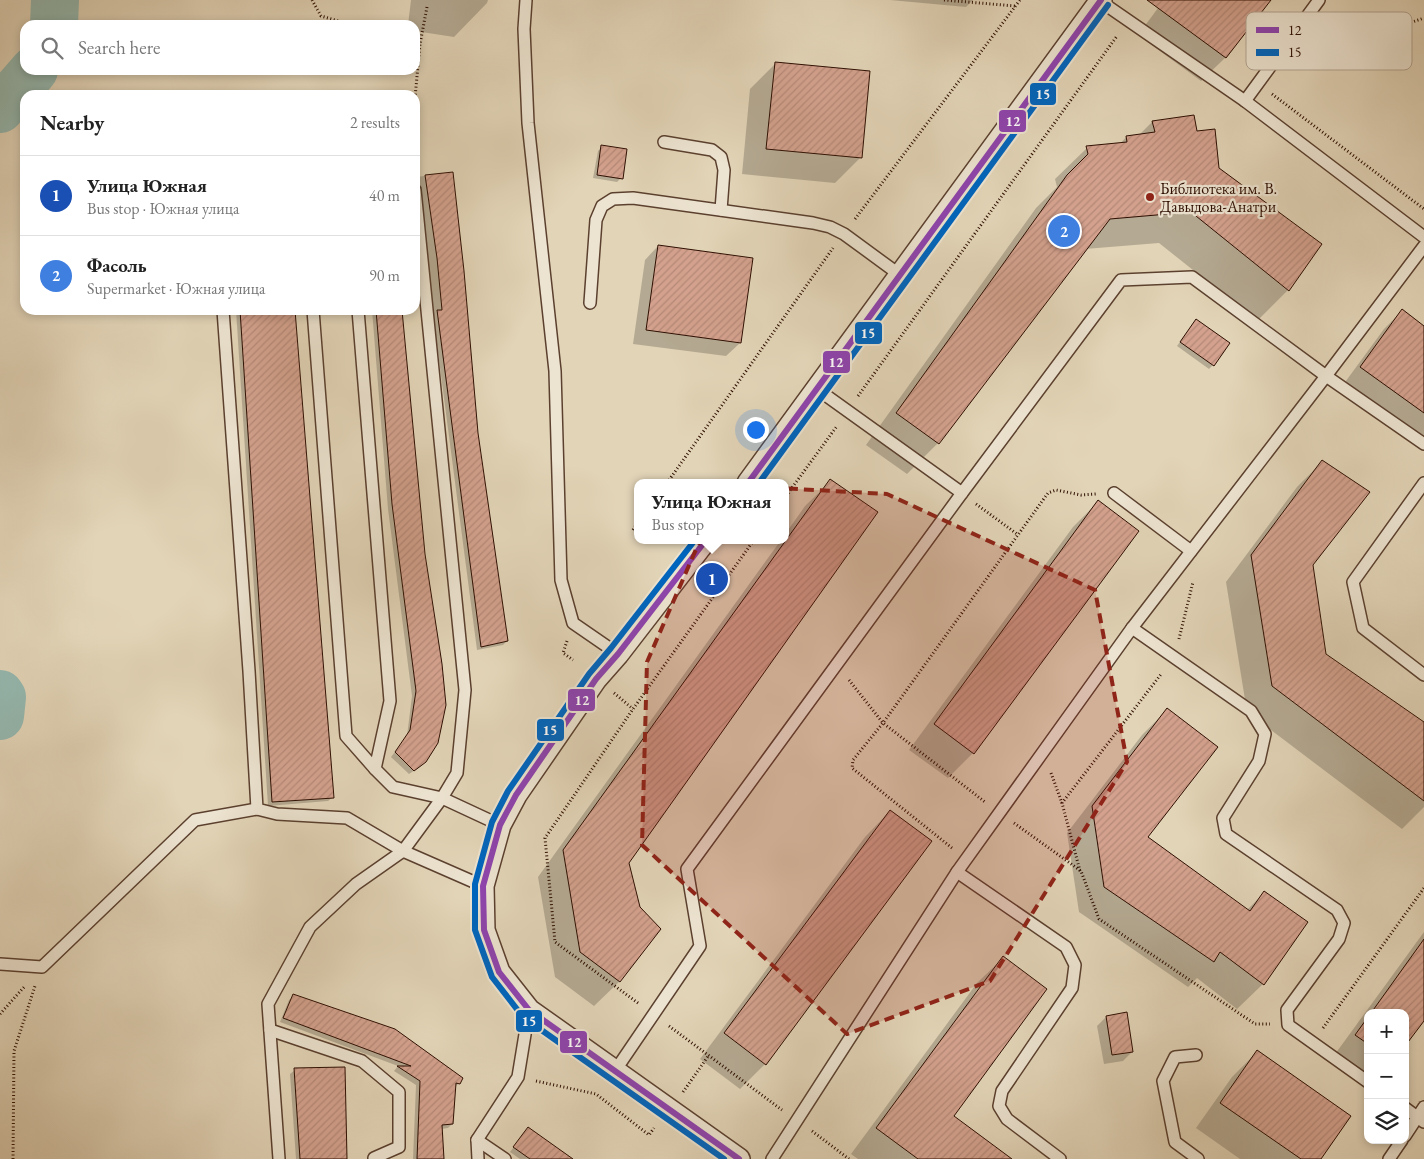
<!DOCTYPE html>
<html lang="en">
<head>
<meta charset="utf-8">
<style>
  body { margin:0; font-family:"EB Garamond",serif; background:#f2f2f2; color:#222 }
  .controls { position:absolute; right:15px; bottom:15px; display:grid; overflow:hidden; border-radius:10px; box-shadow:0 2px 8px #0003 }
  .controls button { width:45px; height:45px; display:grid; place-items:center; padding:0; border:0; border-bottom:1px solid #e0e0e0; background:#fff; color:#222; font:25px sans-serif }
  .you { position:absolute; left:755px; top:429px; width:18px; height:18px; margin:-12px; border:4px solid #fff; border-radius:50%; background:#1a73e8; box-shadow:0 0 0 8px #1a73e833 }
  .badge { display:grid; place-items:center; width:32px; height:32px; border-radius:50%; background:#7c3aed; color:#fff; font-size:16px; font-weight:700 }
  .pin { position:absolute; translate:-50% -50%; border:2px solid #fff; box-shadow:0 1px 5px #0006 }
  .popup { position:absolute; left:634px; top:479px; width:155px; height:65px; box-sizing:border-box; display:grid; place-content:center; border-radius:10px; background:#fff; filter:drop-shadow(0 1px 4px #0005); font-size:16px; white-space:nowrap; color:#767676 }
  .popup b { font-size:19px; color:#222 }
  .popup::after { content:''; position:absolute; left:50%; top:100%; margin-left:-10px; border:10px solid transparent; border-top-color:#fff }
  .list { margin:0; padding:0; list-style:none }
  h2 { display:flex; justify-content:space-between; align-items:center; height:65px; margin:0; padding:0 20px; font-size:21px }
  h2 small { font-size:16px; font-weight:400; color:#767676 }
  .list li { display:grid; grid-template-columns:32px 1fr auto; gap:15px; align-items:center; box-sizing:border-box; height:80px; padding:0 20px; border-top:1px solid #e0e0e0 }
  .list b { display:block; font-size:19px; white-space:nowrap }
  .list p { margin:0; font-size:16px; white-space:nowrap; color:#767676 }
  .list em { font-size:16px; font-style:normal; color:#767676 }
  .icon { flex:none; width:28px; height:28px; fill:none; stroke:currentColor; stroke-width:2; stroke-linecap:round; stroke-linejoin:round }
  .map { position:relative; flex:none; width:1424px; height:1159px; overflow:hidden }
  .search { position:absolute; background:#fff; box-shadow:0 2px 8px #0003; left:20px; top:20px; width:400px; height:55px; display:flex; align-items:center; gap:12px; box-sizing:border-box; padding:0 18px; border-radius:15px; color:#767676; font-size:19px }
  .panel { position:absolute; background:#fff; box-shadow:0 2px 8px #0003; left:20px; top:90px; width:400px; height:225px; border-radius:15px }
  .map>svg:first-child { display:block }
</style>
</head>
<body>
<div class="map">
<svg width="1424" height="1159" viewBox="0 0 1424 1159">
  <defs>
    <pattern id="building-hatch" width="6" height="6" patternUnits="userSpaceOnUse" patternTransform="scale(1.25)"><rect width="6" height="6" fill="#d3a18d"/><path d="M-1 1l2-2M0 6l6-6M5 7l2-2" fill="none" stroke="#b58978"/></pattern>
  </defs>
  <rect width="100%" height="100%" fill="#e2d4b7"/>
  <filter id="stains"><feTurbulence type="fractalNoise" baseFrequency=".004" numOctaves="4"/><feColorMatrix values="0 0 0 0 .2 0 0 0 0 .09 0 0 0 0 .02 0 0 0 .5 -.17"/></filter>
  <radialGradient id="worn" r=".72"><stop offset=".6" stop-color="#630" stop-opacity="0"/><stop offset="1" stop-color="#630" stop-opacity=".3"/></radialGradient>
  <g fill="#0003">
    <path d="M 411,0 L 488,0 L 487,3 L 454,37 L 415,31 L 415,25 L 408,25 Z"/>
    <path d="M 890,0 L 973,0 L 966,7 Z"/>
    <path d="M 1164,0 L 1270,0 L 1225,58 L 1201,81 L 1138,35 Z"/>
    <path d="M 775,64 L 860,158 L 835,183 L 742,174 L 750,89 Z"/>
    <path d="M 1193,116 L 1196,132 L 1288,290 L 1257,321 L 1159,243 L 1085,249 L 938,443 L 907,474 L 866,445 L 1036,208 L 1057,187 L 1055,179 L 1087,148 L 1120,144 L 1126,137 L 1139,135 L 1152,122 Z"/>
    <path d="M 602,147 L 621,178 L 617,182 L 593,178 L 598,151 Z"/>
    <path d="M 452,173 L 477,433 L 507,641 L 503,645 L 477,650 L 431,299 L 415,188 L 415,177 Z"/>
    <path d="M 658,246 L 740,343 L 726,356 L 633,344 L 645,260 Z"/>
    <path d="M 415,278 L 417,296 L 415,298 Z"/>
    <path d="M 236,310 L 293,310 L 333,797 L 328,801 L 268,806 Z"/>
    <path d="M 372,310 L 400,310 L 424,555 L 421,766 L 409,774 L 391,757 L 407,736 L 412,696 L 388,509 Z"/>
    <path d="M 1402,311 L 1424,327 L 1424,444 L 1343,385 L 1384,329 Z"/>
    <path d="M 1192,325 L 1213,365 L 1209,369 L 1177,346 Z"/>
    <path d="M 1322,462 L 1312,564 L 1325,655 L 1424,724 L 1424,807 L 1402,829 L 1247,712 L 1226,582 L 1297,487 Z"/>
    <path d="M 831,481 L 628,863 L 620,981 L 594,1006 L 555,977 L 538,877 L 781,540 L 786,540 L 786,533 L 805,506 Z"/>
    <path d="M 1098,502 L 973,753 L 948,778 L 909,750 L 1073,527 Z"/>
    <path d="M 1167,710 L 1146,837 L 1247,910 L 1264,893 L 1263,984 L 1237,1009 L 1197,978 L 1188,987 L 1079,912 L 1067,833 L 1142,735 Z"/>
    <path d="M 890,811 L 765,1064 L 740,1089 L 700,1059 L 865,837 Z"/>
    <path d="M 1424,932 L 1424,1018 L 1405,1013 L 1368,1013 L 1368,1087 L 1330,1061 Z"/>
    <path d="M 1003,958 L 952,1116 L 1010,1159 L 858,1159 L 851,1154 L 977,983 Z"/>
    <path d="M 294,996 L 459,1083 L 454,1088 L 452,1124 L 448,1128 L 441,1129 L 443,1159 L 413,1159 L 416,1085 L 394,1071 L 398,1066 L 280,1022 L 289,1000 Z"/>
    <path d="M 1106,1017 L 1132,1052 L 1123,1061 L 1104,1064 L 1097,1026 Z"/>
    <path d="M 1257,1052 L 1320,1159 L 1240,1159 L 1196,1128 L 1232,1077 Z"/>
    <path d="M 295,1070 L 346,1159 L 296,1159 L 290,1074 Z"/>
    <path d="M 528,1128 L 571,1159 L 520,1159 L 510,1152 Z"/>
  </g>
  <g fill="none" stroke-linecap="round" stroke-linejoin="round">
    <g stroke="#95b8af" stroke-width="48">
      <path d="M 54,25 L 55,0"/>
      <path d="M 0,109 L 34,70"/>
      <path d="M 0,694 L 2,697 L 0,716"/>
    </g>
  </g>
  <g fill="url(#building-hatch)" stroke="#2e0f02">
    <path d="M 1147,0 L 1271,0 L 1226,58 Z"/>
    <path d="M 775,62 L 870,71 L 862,158 L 766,149 Z"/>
    <path d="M 1194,115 L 1197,131 L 1215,129 L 1219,168 L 1322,244 L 1289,291 L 1191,212 L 1110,219 L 939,444 L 896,413 L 1067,175 L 1088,154 L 1086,146 L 1127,142 L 1126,136 L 1155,132 L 1152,121 Z"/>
    <path d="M 601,145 L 627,149 L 623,179 L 597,175 Z"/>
    <path d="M 453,172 L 464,271 L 478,433 L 508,641 L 481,647 L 437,310 L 442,310 L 437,258 L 425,175 Z"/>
    <path d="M 658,245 L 753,258 L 741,343 L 646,330 Z"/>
    <path d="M 1402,309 L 1424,326 L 1424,413 L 1360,367 Z"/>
    <path d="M 240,310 L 295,310 L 334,798 L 272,802 Z"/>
    <path d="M 376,310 L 402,310 L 425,554 L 442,664 L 446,705 L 438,743 L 426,762 L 414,771 L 395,752 L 410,730 L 416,691 L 392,504 Z"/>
    <path d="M 1196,319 L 1230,343 L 1214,366 L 1180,342 Z"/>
    <path d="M 1322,460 L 1370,492 L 1313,565 L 1326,654 L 1424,722 L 1424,801 L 1272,686 L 1251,555 Z"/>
    <path d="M 830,479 L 878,512 L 629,863 L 640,907 L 661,929 L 620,982 L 580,952 L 563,850 Z"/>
    <path d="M 1098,500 L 1139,531 L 974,754 L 934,724 Z"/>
    <path d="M 1167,708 L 1218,747 L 1148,837 L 1250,911 L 1264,891 L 1308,922 L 1264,985 L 1220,952 L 1214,962 L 1104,887 L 1092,806 Z"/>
    <path d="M 890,810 L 932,841 L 766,1065 L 724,1033 Z"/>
    <path d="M 1424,939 L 1424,1021 L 1405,1046 L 1405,1013 L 1371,1013 Z"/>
    <path d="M 1003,956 L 1047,989 L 954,1116 L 1012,1159 L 918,1159 L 876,1128 Z"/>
    <path d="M 293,994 L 395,1029 L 463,1078 L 460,1084 L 456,1083 L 453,1124 L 442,1125 L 444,1159 L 417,1159 L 420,1081 L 397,1066 L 411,1066 L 283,1018 Z"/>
    <path d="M 1127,1012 L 1133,1052 L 1112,1055 L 1106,1016 Z"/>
    <path d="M 1368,1017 L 1368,1044 L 1355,1035 Z"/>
    <path d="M 1257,1050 L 1351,1116 L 1321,1159 L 1301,1159 L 1220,1103 Z"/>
    <path d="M 345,1067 L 347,1159 L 300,1159 L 294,1068 Z"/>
    <path d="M 528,1127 L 573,1159 L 530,1159 L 513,1147 Z"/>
  </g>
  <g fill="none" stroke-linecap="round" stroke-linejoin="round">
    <defs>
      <g id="service">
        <path d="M 526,0 L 524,29 L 528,123 L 555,371 L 561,580 L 573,623 L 618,654"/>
        <path d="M 1100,1 L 1245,101 L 1424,237"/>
        <path d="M 1245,101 L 1319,0"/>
        <path d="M 664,142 L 712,150 L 721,157 L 724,170 L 721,210"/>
        <path d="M 590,303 L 596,220 L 602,206 L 613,199 L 633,198 L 813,223 L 830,227 L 844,234 L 900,275"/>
        <path d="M 223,310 L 249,671 L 257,809 L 277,814 L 347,818 L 403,851 L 442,798 L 457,773 L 465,690 L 415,190"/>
        <path d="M 313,310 L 346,736 L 375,769"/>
        <path d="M 358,310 L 390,701 L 375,769 L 393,787 L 442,798 L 500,825"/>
        <path d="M 817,389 L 962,493"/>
        <path d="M 1424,483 L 1353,582 L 1363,628 L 1424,675"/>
        <path d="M 1114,493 L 1191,551"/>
        <path d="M 1132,628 L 1251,711 L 1265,734 L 1259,761 L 1223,818 L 1226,834 L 1337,910 L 1344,923 L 1339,939 L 1287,1010 L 1288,1025 L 1368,1082"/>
        <path d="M 957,872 L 1066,947 L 1075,965 L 1072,988 L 1002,1091 L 999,1106 L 1007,1119 L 1060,1159"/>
        <path d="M 0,964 L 42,967 L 195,820 L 257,809"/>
        <path d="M 270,1030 L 362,1061 L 399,1092 L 399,1147 L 374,1158"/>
        <path d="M 1196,1055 L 1175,1057 L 1163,1081 L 1175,1142 L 1198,1159"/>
        <path d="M 615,1071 L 700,946 L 687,869 L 962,493 L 1121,280 L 1192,277 L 1326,376 L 1424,444"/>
        <path d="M 1405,1108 L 1424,1122"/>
        <path d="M 1405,1136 L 1424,1107"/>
        <path d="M 477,1140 L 505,1159"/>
        <path d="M 279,1159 L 268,1004 L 310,927 L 356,884 L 403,851 L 483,886"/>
        <path d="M 478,1159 L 477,1140 L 518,1077 L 529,1010"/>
        <path d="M 772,1159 L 957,872 L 1043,752 L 1132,628 L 1326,376 L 1424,246"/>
        <path d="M 1389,1159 L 1402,1140"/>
      </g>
      <g id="minor">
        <path d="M 748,483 L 1101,0"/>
        <path d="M 706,540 L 618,654 L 596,679 L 516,795 L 500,825 L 483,886 L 484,930 L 499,972 L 529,1010 L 739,1159"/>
      </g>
    </defs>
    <use href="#service" stroke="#5b402f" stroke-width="14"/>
    <use href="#minor" stroke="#5b402f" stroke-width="24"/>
    <g stroke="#2e0f02" stroke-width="3" stroke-dasharray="1 2.5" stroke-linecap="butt">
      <path d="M 312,0 L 321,16 L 352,25"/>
      <path d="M 944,0 L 1015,6"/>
      <path d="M 1315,36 L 1371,36 L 1424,18"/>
      <path d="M 415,42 L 420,44 L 427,7"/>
      <path d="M 1272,94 L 1424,209"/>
      <path d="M 415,98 L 420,44"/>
      <path d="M 855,219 L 1020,0"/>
      <path d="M 858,396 L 1117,36"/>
      <path d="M 667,483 L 833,248"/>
      <path d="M 786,496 L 837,426"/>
      <path d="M 976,504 L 1017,534"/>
      <path d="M 633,530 L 638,522"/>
      <path d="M 1179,639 L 1193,582"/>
      <path d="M 567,641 L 563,653 L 573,660"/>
      <path d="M 849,680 L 883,723 L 985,802"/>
      <path d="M 614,693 L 633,709"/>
      <path d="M 1051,773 L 1062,803"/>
      <path d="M 1014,823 L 1081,871 L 1099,919 L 1255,1024 L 1270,1024"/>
      <path d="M 952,848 L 852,768 L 853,760 L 883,723 L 1048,493 L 1056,490 L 1081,495 L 1096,494"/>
      <path d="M 1080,871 L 1062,803 L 1162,673"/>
      <path d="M 638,1003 L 555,942 L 545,838 L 633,709 L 754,540"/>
      <path d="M 0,1014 L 25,986"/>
      <path d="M 669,1026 L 782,1110"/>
      <path d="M 1323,1028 L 1424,888"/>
      <path d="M 536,1081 L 596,1094 L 649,1135 L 654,1128"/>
      <path d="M 683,1092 L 709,1055"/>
      <path d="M 812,1131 L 849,1159"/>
      <path d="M 13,1159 L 14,1051 L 35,986"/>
    </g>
    <use href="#service" stroke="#ece3d0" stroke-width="11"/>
    <use href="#minor" stroke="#ece3d0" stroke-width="21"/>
    <defs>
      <g id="bus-1">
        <path d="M 748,483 L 1101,0"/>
        <path d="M 706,540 L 618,654 L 596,679 L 516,795 L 500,825 L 483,886 L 484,930 L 499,972 L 529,1010 L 739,1159"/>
      </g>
      <g id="bus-2">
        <path d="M 759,483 L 1108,5"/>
        <path d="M 695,540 L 611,648 L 589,674 L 508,791 L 492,822 L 475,884 L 475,930 L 492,977 L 523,1017 L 724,1159"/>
      </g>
    </defs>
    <use href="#bus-1" stroke="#ece3d0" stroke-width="10"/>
    <use href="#bus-2" stroke="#ece3d0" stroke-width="10"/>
    <use href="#bus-1" stroke="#8e44ad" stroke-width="6"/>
    <use href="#bus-2" stroke="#0065bd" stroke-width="6"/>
  </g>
  <path fill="#8f2418" fill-opacity="0.2" stroke="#8f2418" stroke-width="4" stroke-dasharray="10 6" stroke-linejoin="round" d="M 724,485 L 887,494 L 1095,590 L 1127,762 L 990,981 L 847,1034 L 642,845 L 647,662 Z"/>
  <circle fill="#8f2418" stroke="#ece3d0" stroke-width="2" cx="1150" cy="197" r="5"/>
  <g text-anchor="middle" stroke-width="4.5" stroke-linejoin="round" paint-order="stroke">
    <g font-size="16" fill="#2e0f02" stroke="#ece3d0" text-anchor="start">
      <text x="1160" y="194">Библиотека им. В.<tspan x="1160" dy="18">Давыдова-Анатри</tspan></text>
    </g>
  </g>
  <rect x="1246" y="12" width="166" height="58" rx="8" fill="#ece3d0" stroke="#b3a392" stroke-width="1"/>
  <rect x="1256" y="27" width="23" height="6" fill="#8e44ad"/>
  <rect x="1256" y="49" width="23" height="7" fill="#0065bd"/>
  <g font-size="14" fill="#2e0f02">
    <text x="1288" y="35">12</text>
    <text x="1288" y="57">15</text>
  </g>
  <g stroke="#ece3d0" stroke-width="2">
    <rect x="1029" y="82" width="28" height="24" rx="5" fill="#0065bd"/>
    <rect x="998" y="109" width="29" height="24" rx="5" fill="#8e44ad"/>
    <rect x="854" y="321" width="29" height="24" rx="5" fill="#0065bd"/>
    <rect x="822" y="350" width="29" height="24" rx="5" fill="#8e44ad"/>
    <rect x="567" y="688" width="29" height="24" rx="5" fill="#8e44ad"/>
    <rect x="536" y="718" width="29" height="24" rx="5" fill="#0065bd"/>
    <rect x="515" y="1009" width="28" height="24" rx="5" fill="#0065bd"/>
    <rect x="559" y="1030" width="29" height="24" rx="5" fill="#8e44ad"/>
  </g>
  <g font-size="14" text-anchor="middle" font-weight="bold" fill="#fff">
    <text x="1043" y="99">15</text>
    <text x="1013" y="126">12</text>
    <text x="868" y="338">15</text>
    <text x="836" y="367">12</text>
    <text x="582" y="705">12</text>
    <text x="550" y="735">15</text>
    <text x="529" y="1026">15</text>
    <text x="574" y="1047">12</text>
  </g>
  <rect width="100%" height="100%" filter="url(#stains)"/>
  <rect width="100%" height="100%" fill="url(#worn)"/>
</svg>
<div class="controls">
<button>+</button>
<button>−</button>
<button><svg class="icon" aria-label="layers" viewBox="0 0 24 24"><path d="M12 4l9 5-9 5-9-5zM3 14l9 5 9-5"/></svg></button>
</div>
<div class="you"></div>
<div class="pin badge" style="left:712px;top:579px;background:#1a4fb4">1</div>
<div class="popup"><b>Улица Южная</b>Bus stop</div>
<div class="pin badge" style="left:1064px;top:231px;background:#3f7fe0">2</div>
<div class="search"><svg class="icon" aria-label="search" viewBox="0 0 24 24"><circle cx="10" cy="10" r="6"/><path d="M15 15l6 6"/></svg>Search here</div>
<section class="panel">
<h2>Nearby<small>2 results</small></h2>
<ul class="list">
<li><span class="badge" style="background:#1a4fb4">1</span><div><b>Улица Южная</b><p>Bus stop · Южная улица</p></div><em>40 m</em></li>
<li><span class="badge" style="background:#3f7fe0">2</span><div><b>Фасоль</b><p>Supermarket · Южная улица</p></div><em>90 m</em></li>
</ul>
</section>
</div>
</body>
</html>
